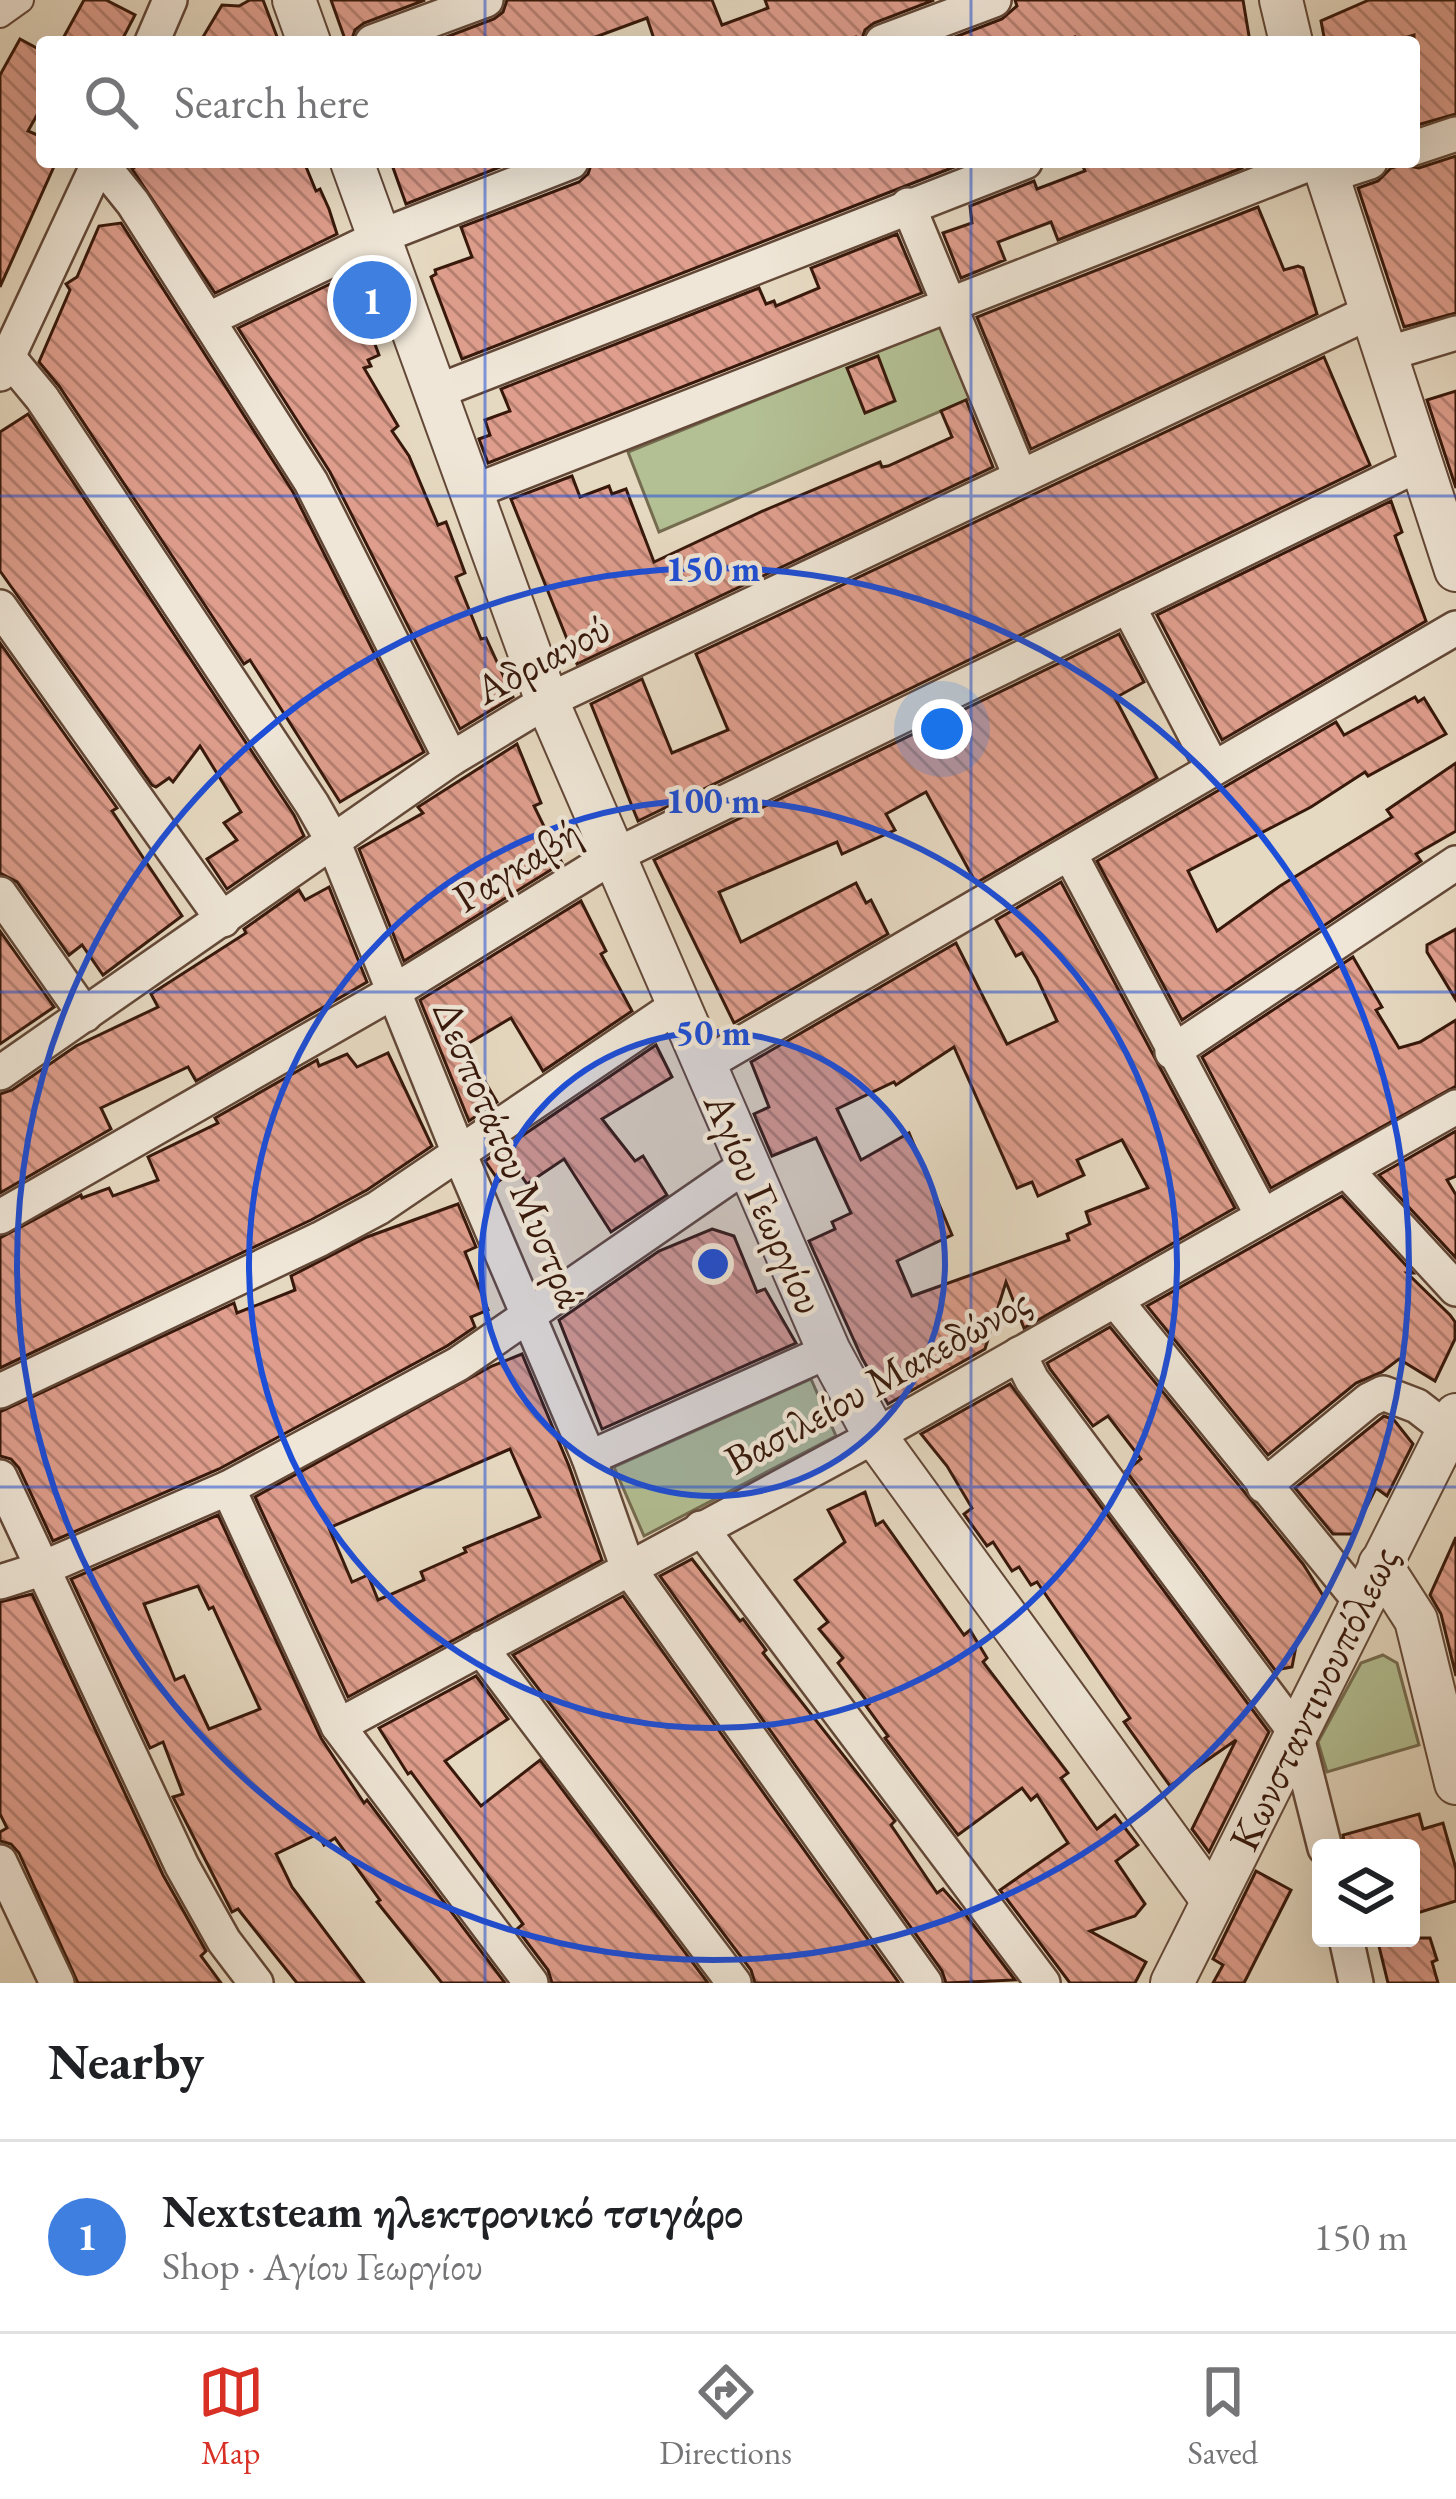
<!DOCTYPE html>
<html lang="en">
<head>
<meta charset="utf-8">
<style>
  body { margin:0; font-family:"EB Garamond",serif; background:#f6f6f6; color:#202124 }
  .controls { position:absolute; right:36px; bottom:36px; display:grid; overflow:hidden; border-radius:12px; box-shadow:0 12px 48px #0002 }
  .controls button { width:108px; height:108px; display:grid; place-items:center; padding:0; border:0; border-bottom:3px solid #e0e0e0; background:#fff; color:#202124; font:60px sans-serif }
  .you { position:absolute; left:942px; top:729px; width:42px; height:42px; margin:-30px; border:9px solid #fff; border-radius:50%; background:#1a73e8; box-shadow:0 0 0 18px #1a73e833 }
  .badge { display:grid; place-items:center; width:78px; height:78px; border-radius:50%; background:#d93025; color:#fff; font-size:39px; font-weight:700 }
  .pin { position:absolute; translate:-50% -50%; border:6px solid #fff; box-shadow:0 3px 12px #0006 }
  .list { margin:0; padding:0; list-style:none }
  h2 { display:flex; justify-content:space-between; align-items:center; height:156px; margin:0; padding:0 48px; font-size:51px }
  h2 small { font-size:39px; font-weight:400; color:#757577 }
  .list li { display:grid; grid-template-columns:78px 1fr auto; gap:36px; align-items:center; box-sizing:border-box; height:192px; padding:0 48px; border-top:3px solid #e0e0e0 }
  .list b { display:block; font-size:45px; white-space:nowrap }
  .list p { margin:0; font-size:39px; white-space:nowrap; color:#757577 }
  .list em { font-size:39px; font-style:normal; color:#757577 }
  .icon { flex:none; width:66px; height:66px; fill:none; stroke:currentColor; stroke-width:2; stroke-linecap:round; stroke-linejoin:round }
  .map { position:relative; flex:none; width:1456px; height:1983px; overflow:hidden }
  .search { position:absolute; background:#fff; box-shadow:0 12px 48px #0002; left:36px; right:36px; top:36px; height:132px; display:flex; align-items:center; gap:30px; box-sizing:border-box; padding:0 42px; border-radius:12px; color:#757577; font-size:45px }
  .sheet { height:348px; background:#fff }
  nav { display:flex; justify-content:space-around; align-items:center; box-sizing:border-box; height:168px; border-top:3px solid #e0e0e0; background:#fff; font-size:33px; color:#757577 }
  nav a { display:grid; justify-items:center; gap:6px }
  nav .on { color:#d93025 }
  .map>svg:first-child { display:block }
</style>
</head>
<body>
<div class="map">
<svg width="1456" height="1983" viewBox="0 0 1456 1983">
  <defs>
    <pattern id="building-back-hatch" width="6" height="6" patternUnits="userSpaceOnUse" patternTransform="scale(3)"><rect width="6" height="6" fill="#df9e8d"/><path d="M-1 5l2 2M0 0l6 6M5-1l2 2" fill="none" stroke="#b68071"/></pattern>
  </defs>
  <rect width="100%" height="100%" fill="#e6d9c1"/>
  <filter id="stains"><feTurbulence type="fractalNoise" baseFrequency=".00167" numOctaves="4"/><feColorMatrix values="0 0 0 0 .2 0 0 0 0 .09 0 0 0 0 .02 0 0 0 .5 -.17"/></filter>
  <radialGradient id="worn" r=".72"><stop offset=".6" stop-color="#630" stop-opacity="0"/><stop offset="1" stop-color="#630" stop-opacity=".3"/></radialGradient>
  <g fill="#b3c094" stroke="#756c50" stroke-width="3">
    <path d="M 947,323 L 976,396 L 659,532 L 628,452 Z"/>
    <path d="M 811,1379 L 836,1436 L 644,1536 L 614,1467 Z"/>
    <path d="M 1383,1655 L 1397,1663 L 1419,1745 L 1327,1772 L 1318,1742 L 1361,1663 Z"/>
  </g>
  <g fill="url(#building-back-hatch)" stroke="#37180b" stroke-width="3" fill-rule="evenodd">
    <path d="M 84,0 L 106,0 L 135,15 L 121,42 L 61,42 Z"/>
    <path d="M 250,0 L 263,0 L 279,42 L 200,42 L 222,5 L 239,6 Z"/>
    <path d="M 331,0 L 425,0 L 364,23 L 355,30 L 351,42 L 346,42 Z"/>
    <path d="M 507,0 L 712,0 L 722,25 L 768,8 L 765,0 L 934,0 L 874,23 L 865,30 L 861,42 L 856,37 L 842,42 L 655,42 L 647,18 L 582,42 L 433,42 L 494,19 L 503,12 Z"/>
    <path d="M 1015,0 L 1243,0 L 1250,42 L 1077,42 L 1075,37 L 1061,42 L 942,42 L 1002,19 L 1017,6 Z"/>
    <path d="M 1369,0 L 1456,0 L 1456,114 L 1414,126 L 1414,35 L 1390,42 L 1325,42 L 1321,21 Z"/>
    <path d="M 20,39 L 42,51 L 42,106 L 28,131 L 42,137 L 42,162 L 56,162 L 0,287 L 0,75 Z"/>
    <path d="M 1456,156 L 1456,313 L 1404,327 L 1358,188 L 1378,181 L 1391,168 L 1402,165 L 1419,168 Z"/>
    <path d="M 142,162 L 304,162 L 316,191 L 320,189 L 329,209 L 337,234 L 215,293 L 132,169 Z"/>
    <path d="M 391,162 L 513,162 L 406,204 Z"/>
    <path d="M 592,162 L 967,162 L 462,359 L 431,277 L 436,274 L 435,270 L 472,257 L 461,227 L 579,182 L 588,174 Z"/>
    <path d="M 1081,162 L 1240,162 L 1242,168 L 1058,240 L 1051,222 L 998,242 L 1005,260 L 961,278 L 943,233 L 972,223 L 970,206 L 1034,181 L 1037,189 L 1085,171 Z"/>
    <path d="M 1258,207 L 1284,270 L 1298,266 L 1303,268 L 1317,314 L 1031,449 L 977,317 Z"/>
    <path d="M 121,223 L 293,492 L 424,752 L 340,802 L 250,660 L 244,664 L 59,386 L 39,362 L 70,290 L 66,284 L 77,277 L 99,226 Z"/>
    <path d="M 897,234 L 922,293 L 488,463 L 479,439 L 490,435 L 485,420 L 510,411 L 501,389 L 759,288 L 766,304 L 774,301 L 776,306 L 819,288 L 811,268 Z"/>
    <path d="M 349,275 L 379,355 L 368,360 L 371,366 L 364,368 L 398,426 L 392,431 L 409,456 L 438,525 L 446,522 L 465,573 L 456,577 L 481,639 L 486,638 L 513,697 L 460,729 L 330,472 L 238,328 Z"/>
    <path d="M 878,356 L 895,401 L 865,413 L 847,368 Z"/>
    <path d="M 1324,357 L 1370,465 L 638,821 L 591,704 L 642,679 L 672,753 L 728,730 L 696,654 Z"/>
    <path d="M 1456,391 L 1456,488 L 1427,400 Z"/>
    <path d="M 966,400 L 993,467 L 577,664 L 511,499 L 572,476 L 580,497 L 609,486 L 612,494 L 626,489 L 654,562 L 765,510 L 880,462 L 882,467 L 888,466 L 952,437 L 941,411 Z"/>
    <path d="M 28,414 L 294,815 L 304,836 L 227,889 L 207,859 L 237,840 L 224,823 L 241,812 L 200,746 L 173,782 L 169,778 L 156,787 L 152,785 L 0,571 L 0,432 Z"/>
    <path d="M 1391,501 L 1402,532 L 1395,536 L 1426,621 L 1222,740 L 1157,615 Z"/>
    <path d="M 1119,634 L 1144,682 L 1115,698 L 1157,778 L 976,883 L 926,792 L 886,814 L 895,830 L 842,854 L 837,842 L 719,892 L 741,942 L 856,883 L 866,903 L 871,900 L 888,934 L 734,1023 L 654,860 Z"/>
    <path d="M 0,643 L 117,808 L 112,811 L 182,916 L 103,975 L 82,945 L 69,955 L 17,882 L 0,873 Z"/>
    <path d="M 1415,697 L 1418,702 L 1424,698 L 1446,734 L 1368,776 L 1365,772 L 1311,807 L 1188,871 L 1217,931 L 1280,886 L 1392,817 L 1387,810 L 1456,763 L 1456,831 L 1416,854 L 1421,861 L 1182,1020 L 1097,861 L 1336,722 L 1344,735 Z"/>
    <path d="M 517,744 L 541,803 L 534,806 L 562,863 L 404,961 L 359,849 L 423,813 L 418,807 Z"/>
    <path d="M 1061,882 L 1235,1208 L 1024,1328 L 1006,1282 L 985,1349 L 888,1404 L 862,1358 L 809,1241 L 835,1229 L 832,1222 L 851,1213 L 816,1138 L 772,1156 L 754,1114 L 769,1107 L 751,1062 L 956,943 L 1007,1044 L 1057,1021 L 1037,978 L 1022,953 L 1016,956 L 996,920 ZM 954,1047 L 1017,1188 L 1032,1182 L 1038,1196 L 1084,1175 L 1077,1160 L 1122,1140 L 1148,1188 L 1086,1212 L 1090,1224 L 1067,1234 L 1069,1240 L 912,1296 L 897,1261 L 952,1235 L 909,1133 L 861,1160 L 837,1109 L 894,1082 L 896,1085 Z"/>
    <path d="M 329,887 L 367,982 L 196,1081 L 188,1067 L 101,1108 L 111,1129 L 0,1193 L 0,1094 L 12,1090 L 76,1046 L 158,1007 L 151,994 L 246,933 L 244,929 L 299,890 L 305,900 Z"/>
    <path d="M 581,901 L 606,951 L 601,954 L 632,1011 L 543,1071 L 511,1018 L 464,1046 L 497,1102 L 469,1121 L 420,1000 Z"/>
    <path d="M 1456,929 L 1456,1000 L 1427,952 L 1427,945 Z"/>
    <path d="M 0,931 L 54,1007 L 0,1044 Z"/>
    <path d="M 1353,957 L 1382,1007 L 1376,1010 L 1399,1048 L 1420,1042 L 1456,1020 L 1456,1086 L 1271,1188 L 1202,1057 Z"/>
    <path d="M 656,1045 L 672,1077 L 602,1119 L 635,1161 L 643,1156 L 667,1195 L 611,1232 L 564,1159 L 527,1184 L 516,1168 L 499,1181 L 485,1161 Z"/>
    <path d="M 388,1053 L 432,1146 L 367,1190 L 311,1220 L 0,1368 L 0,1238 L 81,1195 L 82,1198 L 109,1188 L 113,1196 L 158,1180 L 148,1157 L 218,1123 L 215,1118 L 317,1060 L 319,1066 L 347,1054 L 357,1067 Z"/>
    <path d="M 1456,1131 L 1456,1176 L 1447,1180 L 1456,1195 L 1456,1258 L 1379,1175 Z"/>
    <path d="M 1342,1196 L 1413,1273 L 1407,1273 L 1450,1315 L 1455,1322 L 1455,1339 L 1435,1381 L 1399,1359 L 1382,1372 L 1356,1383 L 1268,1455 L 1147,1306 Z"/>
    <path d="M 458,1204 L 476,1247 L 465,1252 L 488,1310 L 471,1317 L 475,1327 L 447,1346 L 219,1469 L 53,1541 L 19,1468 L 11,1459 L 0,1456 L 0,1412 L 234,1303 L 237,1313 L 295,1290 L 291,1276 L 367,1237 Z"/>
    <path d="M 712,1229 L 734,1236 L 757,1292 L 765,1289 L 796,1343 L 602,1429 L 559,1320 L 659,1251 Z"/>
    <path d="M 1110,1327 L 1303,1564 L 1324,1597 L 1297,1641 L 1292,1667 L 1275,1670 L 1126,1471 L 1141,1459 L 1108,1416 L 1093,1426 L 1050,1369 L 1047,1363 Z"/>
    <path d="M 522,1354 L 569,1466 L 602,1560 L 348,1697 L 255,1497 L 492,1366 ZM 510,1449 L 540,1517 L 464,1548 L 466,1552 L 421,1572 L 424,1580 L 378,1600 L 368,1575 L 352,1582 L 329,1528 Z"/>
    <path d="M 1010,1384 L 1269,1732 L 1209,1852 L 1192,1829 L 1236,1740 L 1170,1786 L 1124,1722 L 1130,1718 L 1037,1582 L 1031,1585 L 1019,1567 L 1012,1571 L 993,1542 L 987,1546 L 964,1514 L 972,1508 L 947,1466 L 921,1434 Z"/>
    <path d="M 1384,1416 L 1394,1420 L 1413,1444 L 1387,1496 L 1376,1488 L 1353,1534 L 1333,1534 L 1295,1488 Z"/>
    <path d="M 865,1492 L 876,1525 L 883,1521 L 964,1635 L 970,1630 L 987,1658 L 983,1662 L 1068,1773 L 1061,1778 L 1097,1829 L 1115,1815 L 1138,1845 L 1116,1861 L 1145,1904 L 1135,1916 L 1090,1931 L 1146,1962 L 1135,1983 L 1070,1983 L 1000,1890 L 1068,1843 L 1037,1795 L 1031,1800 L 1022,1788 L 958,1835 L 885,1738 L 888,1736 L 866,1706 L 869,1704 L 838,1663 L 843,1658 L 819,1629 L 828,1622 L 795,1580 L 845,1542 L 828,1510 Z"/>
    <path d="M 218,1515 L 321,1738 L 364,1803 L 367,1800 L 505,1983 L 442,1983 L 377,1902 L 380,1900 L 335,1838 L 324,1845 L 318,1834 L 276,1854 L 292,1887 L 364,1983 L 297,1983 L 238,1909 L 232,1912 L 173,1797 L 183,1794 L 163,1742 L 150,1748 L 71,1579 ZM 198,1586 L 209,1609 L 213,1607 L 260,1709 L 209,1729 L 184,1676 L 175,1680 L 144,1604 Z"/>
    <path d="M 1456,1537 L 1456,1676 L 1441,1614 L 1430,1595 Z"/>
    <path d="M 692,1559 L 740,1621 L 743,1619 L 766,1650 L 763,1653 L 895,1821 L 891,1825 L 937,1893 L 943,1889 L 965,1914 L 1015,1980 L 946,1983 L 942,1971 L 660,1576 Z"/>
    <path d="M 32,1594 L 163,1875 L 206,1951 L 201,1956 L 221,1983 L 78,1983 L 19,1853 L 11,1844 L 0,1841 L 0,1832 L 7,1828 L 0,1814 L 0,1602 Z"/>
    <path d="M 623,1596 L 899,1983 L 755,1983 L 751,1970 L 513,1655 Z"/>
    <path d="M 476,1676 L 508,1719 L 445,1761 L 481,1806 L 540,1760 L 708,1983 L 552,1983 L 548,1970 L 517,1929 L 523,1924 L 411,1772 L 408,1774 L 379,1728 Z"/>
    <path d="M 1419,1814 L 1423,1829 L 1443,1823 L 1456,1869 L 1456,1901 L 1411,1915 L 1411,1848 L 1345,1848 L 1343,1835 Z"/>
    <path d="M 1256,1871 L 1291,1890 L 1244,1983 L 1213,1983 L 1223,1965 L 1213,1959 Z"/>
    <path d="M 1377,1938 L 1430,1938 L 1437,1960 L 1432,1962 L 1438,1983 L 1388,1983 Z"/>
  </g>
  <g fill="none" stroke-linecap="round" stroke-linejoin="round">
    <defs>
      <path id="pedestrian" d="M 0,15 L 21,0"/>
      <g id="minor">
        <path d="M 152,42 L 170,0"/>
        <path d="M 372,42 L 486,0"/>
        <path d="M 882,42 L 994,0"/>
        <path d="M 1414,148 L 1456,134"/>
        <path d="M 100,162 L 133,203 L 311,482 L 451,759"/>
        <path d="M 1327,176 L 1370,162"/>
        <path d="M 908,205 L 1020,476"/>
        <path d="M 209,319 L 379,237 L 571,162"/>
        <path d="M 1383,355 L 1456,333"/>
        <path d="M 8,357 L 42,398 L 312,804 L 333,841 L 459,1153 L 589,1458 L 627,1566 L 925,1983"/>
        <path d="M 0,374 L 99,162"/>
        <path d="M 436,392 L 1025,162"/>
        <path d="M 472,492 L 1314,162"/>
        <path d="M 1128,606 L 1212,767"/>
        <path d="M 0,607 L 223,920"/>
        <path d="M 1070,854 L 1262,1215"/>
        <path d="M 0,894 L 85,1015"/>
        <path d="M 1172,1052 L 1456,863"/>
        <path d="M 704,1065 L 1456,628"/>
        <path d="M 0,1073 L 451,759 L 547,701 L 1370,312"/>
        <path d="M 1348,1172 L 1456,1289"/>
        <path d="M 0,1217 L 393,992 L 612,857 L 1420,464"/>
        <path d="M 1115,1300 L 1361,1602"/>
        <path d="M 1019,1354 L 1032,1380 L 1296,1733 L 1325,1848"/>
        <path d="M 0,1391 L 320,1239 L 378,1208 L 678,1005"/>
        <path d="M 589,1458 L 829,1351"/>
        <path d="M 0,1477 L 182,1866 L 224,1941 L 256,1983"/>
        <path d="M 1264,1486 L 1369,1400 L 1383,1393 L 1417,1406 L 1448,1430"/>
        <path d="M 228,1488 L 338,1726 L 531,1983"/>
        <path d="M 701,1528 L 1043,1983"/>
        <path d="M 0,1582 L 41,1569 L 228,1488 L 458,1364 L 748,1164"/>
        <path d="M 481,1648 L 734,1983"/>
        <path d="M 338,1726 L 875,1436 L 1456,1107"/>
        <path d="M 0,1862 L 57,1983"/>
        <path d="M 1346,1938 L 1356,1983"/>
      </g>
      <g id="tertiary">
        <path d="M 294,0 L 309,42"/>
        <path d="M 1281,0 L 1291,42"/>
        <path d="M 352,162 L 547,701 L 829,1351 L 875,1436 L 1213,1901"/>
        <path d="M 1323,162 L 1456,570"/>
        <path d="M 1380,1564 L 1416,1620 L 1456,1783"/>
        <path d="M 1172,1983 L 1456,1415"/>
      </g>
    </defs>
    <use href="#pedestrian" stroke="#634838" stroke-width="28"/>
    <use href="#minor" stroke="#634838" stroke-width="38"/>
    <use href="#tertiary" stroke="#634838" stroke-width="46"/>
    <use href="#pedestrian" stroke="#efe6d7" stroke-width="24"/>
    <use href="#minor" stroke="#efe6d7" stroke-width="33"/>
    <use href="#tertiary" stroke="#efe6d7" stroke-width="42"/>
  </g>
  <path fill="none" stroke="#1d4ed8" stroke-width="3" stroke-opacity="0.55" d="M 485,0 L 485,42M 971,0 L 971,42M 485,162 L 485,1983M 971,162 L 971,1983M 0,496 L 1456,496M 0,992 L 1456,992M 0,1487 L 1456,1487"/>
  <circle cx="713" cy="1264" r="232" fill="#1d4ed8" fill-opacity=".12"/>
  <g fill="none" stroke="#1d4ed8" stroke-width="6">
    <circle cx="713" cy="1264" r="232"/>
    <circle cx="713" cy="1264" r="464"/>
    <circle cx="713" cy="1264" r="696"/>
  </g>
  <g text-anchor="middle" stroke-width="9" stroke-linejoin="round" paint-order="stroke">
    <g font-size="42" fill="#37180b" stroke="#efe6d7">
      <text transform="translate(542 658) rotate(-28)" y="15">Αδριανού</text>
      <text transform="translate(516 864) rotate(-32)" y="15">Ραγκαβή</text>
      <text transform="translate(510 1153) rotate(67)" y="15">Δεσποτάτου Μυστρά</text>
      <text transform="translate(765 1203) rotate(66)" y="15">Αγίου Γεωργίου</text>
      <text transform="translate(877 1380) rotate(-29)" y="15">Βασιλείου Μακεδώνος</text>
      <text transform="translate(1313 1698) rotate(-64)" y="15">Κωνσταντινουπόλεως</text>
    </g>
  </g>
  <circle cx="713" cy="1264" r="18" fill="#1d4ed8" stroke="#efe6d7" stroke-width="6"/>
  <g font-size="36" text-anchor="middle" font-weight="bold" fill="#1d4ed8" stroke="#efe6d7" stroke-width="9" stroke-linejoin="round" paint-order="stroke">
    <text x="713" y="581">150 m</text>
    <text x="713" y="813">100 m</text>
    <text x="713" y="1045">50 m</text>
  </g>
  <rect width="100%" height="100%" filter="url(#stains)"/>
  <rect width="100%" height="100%" fill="url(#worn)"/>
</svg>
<div class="controls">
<button><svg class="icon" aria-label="layers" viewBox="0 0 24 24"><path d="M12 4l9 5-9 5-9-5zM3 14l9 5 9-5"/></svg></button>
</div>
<div class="you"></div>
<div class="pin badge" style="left:372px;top:300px;background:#3f7fe0">1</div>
<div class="search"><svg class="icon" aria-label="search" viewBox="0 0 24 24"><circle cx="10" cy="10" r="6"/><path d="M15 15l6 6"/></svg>Search here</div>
</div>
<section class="sheet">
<h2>Nearby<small></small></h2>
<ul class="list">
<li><span class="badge" style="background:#3f7fe0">1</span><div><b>Nextsteam ηλεκτρονικό τσιγάρο</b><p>Shop · Αγίου Γεωργίου</p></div><em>150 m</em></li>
</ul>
</section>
<nav>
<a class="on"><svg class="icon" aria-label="map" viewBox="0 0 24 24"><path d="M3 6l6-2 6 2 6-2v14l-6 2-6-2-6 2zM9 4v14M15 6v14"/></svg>Map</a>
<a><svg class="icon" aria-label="directions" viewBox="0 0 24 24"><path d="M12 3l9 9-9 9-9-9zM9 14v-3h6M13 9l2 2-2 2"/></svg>Directions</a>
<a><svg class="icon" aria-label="saved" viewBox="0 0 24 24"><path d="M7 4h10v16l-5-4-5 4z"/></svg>Saved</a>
</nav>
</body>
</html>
